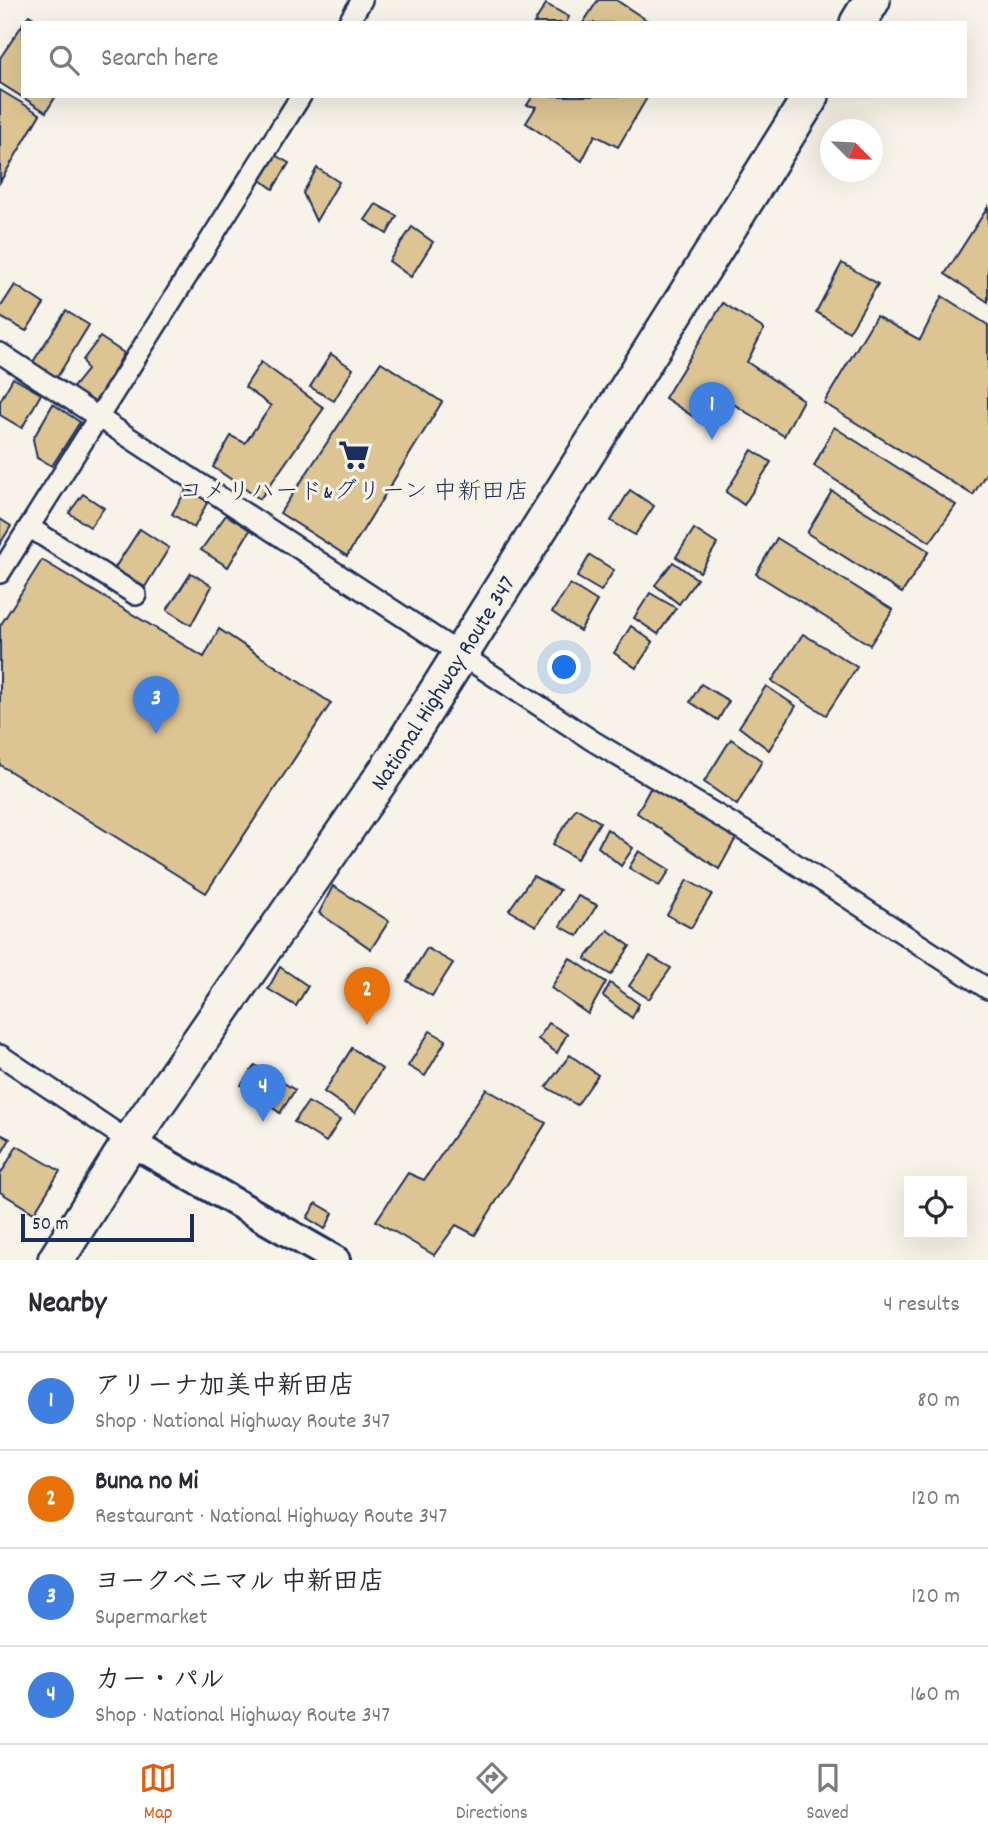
<!DOCTYPE html>
<html lang="en">
<head>
<meta charset="utf-8">
<style>
  body { margin:0; font-family:Dekko,"Klee One",sans-serif; background:#f2f2f3; color:#2b2b33 }
  .controls { position:absolute; right:21px; bottom:21px; display:grid; overflow:hidden; border-radius:0px; box-shadow:0 7px 28px #0002 }
  .controls button { width:63px; height:63px; display:grid; place-items:center; padding:0; border:0; border-bottom:2px solid #e1e1e2; background:#fff; color:#2b2b33; font:35px sans-serif }
  .compass { position:absolute; left:820px; top:119px; width:63px; height:63px; border-radius:50%; background:#fff; box-shadow:0 7px 28px #0002; rotate:114deg }
  .scale { position:absolute; left:21px; bottom:18px; width:173px; box-sizing:border-box; padding-left:7px; border:4px solid #1b2f5e; border-top:0; font-size:19px; line-height:24px; white-space:nowrap; color:#1b2f5e; -webkit-text-stroke:5px #f7f3e8; paint-order:stroke }
  .you { position:absolute; left:565px; top:668px; width:24px; height:24px; margin:-18px; border:5px solid #fff; border-radius:50%; background:#1a73e8; box-shadow:0 0 0 10px #1a73e833 }
  .badge { display:grid; place-items:center; width:46px; height:46px; border-radius:50%; background:#ea580c; color:#fff; font-size:23px; font-weight:700 }
  .pin { position:absolute; translate:-50% -58px; filter:drop-shadow(0 2px 4px #0008) }
  .pin::after { content:''; position:absolute; top:37px; width:24px; height:21px; background:inherit; clip-path:polygon(0 0,100% 0,50% 100%) }
  .list { margin:0; padding:0; list-style:none }
  h2 { display:flex; justify-content:space-between; align-items:center; height:91px; margin:0; padding:0 28px; font-size:30px }
  h2 small { font-size:23px; font-weight:400; color:#7c7c81 }
  .list li { display:grid; grid-template-columns:46px 1fr auto; gap:21px; align-items:center; box-sizing:border-box; height:98px; padding:0 28px; border-top:2px solid #e1e1e2 }
  .list b { display:block; font-size:26px; white-space:nowrap }
  .list p { margin:0; font-size:23px; white-space:nowrap; color:#7c7c81 }
  .list em { font-size:23px; font-style:normal; color:#7c7c81 }
  .icon { flex:none; width:38px; height:38px; fill:none; stroke:currentColor; stroke-width:2; stroke-linecap:round; stroke-linejoin:round }
  .map { position:relative; flex:none; width:988px; height:1260px; overflow:hidden }
  .search { position:absolute; background:#fff; box-shadow:0 7px 28px #0002; left:21px; right:21px; top:21px; height:77px; display:flex; align-items:center; gap:18px; box-sizing:border-box; padding:0 24px; border-radius:0px; color:#7c7c81; font-size:26px }
  .sheet { height:483px; background:#fff }
  nav { display:flex; justify-content:space-around; align-items:center; box-sizing:border-box; height:98px; border-top:2px solid #e1e1e2; background:#fff; font-size:19px; color:#7c7c81 }
  nav a { display:grid; justify-items:center; gap:4px }
  nav .on { color:#ea580c }
  .map>svg:first-child { display:block }
</style>
</head>
<body>
<div class="map">
<svg width="988" height="1260" viewBox="0 0 988 1260">
  <rect width="100%" height="100%" fill="#f7f3e8"/>
  <filter id="ink" filterUnits="userSpaceOnUse"><feTurbulence type="fractalNoise" baseFrequency=".0143" numOctaves="2"/><feDisplacementMap in="SourceGraphic" scale="14" xChannelSelector="R" yChannelSelector="G"/><feConvolveMatrix kernelMatrix="1 2 1 2 8 2 1 2 1" color-interpolation-filters="sRGB"/></filter>
  <g filter="url(#ink)">
    <g fill="#dcc493" stroke="#1b2f5e" stroke-width="2">
      <path d="M 598,0 L 616,0 L 651,23 L 583,23 Z"/>
      <path d="M 546,4 L 569,17 L 566,23 L 534,23 Z"/>
      <path d="M 29,15 L 41,23 L 23,23 Z"/>
      <path d="M 23,24 L 23,96 L 56,96 L 46,112 L 0,83 L 0,58 Z"/>
      <path d="M 0,90 L 40,114 L 0,182 Z"/>
      <path d="M 533,96 L 648,96 L 618,147 L 595,135 L 582,161 L 526,123 L 536,107 L 527,105 Z"/>
      <path d="M 273,154 L 289,163 L 273,189 L 258,178 Z"/>
      <path d="M 317,168 L 339,182 L 316,221 L 303,193 Z"/>
      <path d="M 376,204 L 397,216 L 387,234 L 365,220 Z"/>
      <path d="M 988,207 L 988,302 L 945,274 Z"/>
      <path d="M 412,227 L 433,242 L 411,277 L 389,261 Z"/>
      <path d="M 842,263 L 878,284 L 849,332 L 816,312 Z"/>
      <path d="M 15,285 L 44,304 L 26,331 L 0,317 L 0,308 Z"/>
      <path d="M 942,296 L 988,325 L 988,470 L 973,495 L 824,403 L 876,316 L 920,340 Z"/>
      <path d="M 723,303 L 764,329 L 747,362 L 803,400 L 784,436 L 711,390 L 694,417 L 665,398 Z"/>
      <path d="M 66,311 L 89,325 L 56,379 L 31,365 Z"/>
      <path d="M 100,337 L 124,353 L 96,405 L 71,390 L 87,370 L 83,360 Z"/>
      <path d="M 331,354 L 353,369 L 334,401 L 310,387 Z"/>
      <path d="M 261,362 L 324,408 L 260,499 L 213,467 L 231,436 L 245,443 L 271,406 L 245,387 Z"/>
      <path d="M 381,362 L 442,402 L 347,556 L 280,513 Z"/>
      <path d="M 13,378 L 41,394 L 22,428 L 0,415 L 0,401 Z"/>
      <path d="M 53,404 L 80,422 L 52,466 L 37,458 L 33,439 Z"/>
      <path d="M 834,427 L 956,505 L 930,542 L 814,466 Z"/>
      <path d="M 752,450 L 771,462 L 744,505 L 726,492 Z"/>
      <path d="M 187,489 L 208,501 L 194,528 L 172,514 Z"/>
      <path d="M 630,490 L 654,506 L 635,535 L 611,521 Z"/>
      <path d="M 832,491 L 929,551 L 902,593 L 807,533 Z"/>
      <path d="M 83,494 L 104,508 L 90,527 L 69,513 Z"/>
      <path d="M 226,515 L 250,530 L 228,567 L 201,550 Z"/>
      <path d="M 0,519 L 11,526 L 0,544 Z"/>
      <path d="M 140,529 L 169,548 L 145,587 L 114,569 Z"/>
      <path d="M 694,529 L 717,544 L 700,572 L 676,557 Z"/>
      <path d="M 777,538 L 893,610 L 870,645 L 756,574 Z"/>
      <path d="M 590,555 L 614,570 L 601,591 L 577,577 Z"/>
      <path d="M 42,560 L 204,657 L 219,629 L 331,703 L 206,893 L 0,765 L 0,626 Z"/>
      <path d="M 673,562 L 697,579 L 679,604 L 655,585 Z"/>
      <path d="M 191,573 L 212,586 L 191,625 L 167,610 Z"/>
      <path d="M 570,584 L 597,601 L 580,631 L 552,612 Z"/>
      <path d="M 650,593 L 676,608 L 658,634 L 634,618 Z"/>
      <path d="M 631,626 L 653,642 L 636,668 L 614,653 Z"/>
      <path d="M 803,634 L 857,667 L 826,715 L 772,681 Z"/>
      <path d="M 701,684 L 729,701 L 718,720 L 690,702 Z"/>
      <path d="M 766,686 L 796,706 L 769,750 L 739,727 Z"/>
      <path d="M 731,739 L 762,761 L 737,805 L 704,782 Z"/>
      <path d="M 653,783 L 736,838 L 719,869 L 637,813 Z"/>
      <path d="M 576,808 L 600,822 L 577,859 L 553,844 Z"/>
      <path d="M 607,829 L 633,848 L 621,866 L 598,847 Z"/>
      <path d="M 639,851 L 670,870 L 659,886 L 629,868 Z"/>
      <path d="M 533,876 L 560,890 L 536,926 L 509,910 Z"/>
      <path d="M 687,880 L 712,894 L 691,928 L 667,915 Z"/>
      <path d="M 333,886 L 389,921 L 371,949 L 319,913 Z"/>
      <path d="M 578,896 L 597,905 L 578,936 L 560,926 Z"/>
      <path d="M 608,930 L 630,946 L 611,975 L 585,959 Z"/>
      <path d="M 427,948 L 453,963 L 432,996 L 407,981 Z"/>
      <path d="M 650,956 L 671,968 L 649,999 L 629,986 Z"/>
      <path d="M 570,958 L 606,982 L 588,1014 L 551,988 Z"/>
      <path d="M 280,967 L 308,986 L 296,1006 L 268,989 Z"/>
      <path d="M 610,983 L 639,1004 L 632,1018 L 603,996 Z"/>
      <path d="M 549,1023 L 567,1034 L 557,1053 L 538,1039 Z"/>
      <path d="M 430,1031 L 446,1040 L 425,1076 L 408,1066 Z"/>
      <path d="M 352,1048 L 382,1069 L 355,1113 L 324,1092 Z"/>
      <path d="M 570,1055 L 598,1075 L 577,1105 L 546,1087 Z"/>
      <path d="M 255,1065 L 295,1090 L 280,1113 L 241,1085 Z"/>
      <path d="M 486,1089 L 546,1123 L 475,1235 L 456,1225 L 434,1255 L 376,1221 L 408,1173 L 424,1180 Z"/>
      <path d="M 308,1102 L 340,1120 L 326,1142 L 294,1122 Z"/>
      <path d="M 0,1134 L 10,1139 L 0,1156 Z"/>
      <path d="M 17,1146 L 60,1171 L 34,1213 L 0,1192 L 0,1175 Z"/>
      <path d="M 316,1203 L 333,1213 L 325,1229 L 307,1218 Z"/>
    </g>
    <g fill="none" stroke-linecap="round" stroke-linejoin="round">
      <defs>
        <g id="street">
          <path d="M 348,23 L 362,0"/>
          <path d="M 0,353 L 593,741 L 751,835 L 988,989"/>
          <path d="M 29,527 L 136,595"/>
          <path d="M 0,573 L 301,96"/>
          <path d="M 0,1055 L 130,1142"/>
        </g>
        <path id="secondary" d="M 130,1142 L 336,1260"/>
        <g id="highway">
          <path d="M 858,23 L 872,0"/>
          <path id="s1" d="M 56,1260 L 130,1142 L 396,757 L 811,96"/>
        </g>
      </defs>
      <use href="#street" stroke="#1b2f5e" stroke-width="24"/>
      <use href="#secondary" stroke="#1b2f5e" stroke-width="32"/>
      <use href="#highway" stroke="#1b2f5e" stroke-width="40"/>
      <use href="#street" stroke="#f7f3e8" stroke-width="19"/>
      <use href="#secondary" stroke="#f7f3e8" stroke-width="26"/>
      <use href="#highway" stroke="#f7f3e8" stroke-width="35"/>
    </g>
  </g>
  <defs>
    <symbol id="supermarket-bare" viewBox="-9 -9 18 18"><path d="M-6-5.5h2.5l.6 2H6L4.5 2H-2.5L-4.4-4H-6ZM-1.5 3.2a1.3 1.3 0 1 0 .1 0ZM3 3.2a1.3 1.3 0 1 0 .1 0Z" fill="#1b2f5e" stroke="#f7f3e8" stroke-width="2.5" paint-order="stroke"/></symbol>
  </defs>
  <g fill-rule="evenodd">
    <use href="#supermarket-bare" x="332" y="433" width="44" height="44"/>
  </g>
  <g text-anchor="middle" stroke-width="6" stroke-linejoin="round" paint-order="stroke">
    <g font-size="24" fill="#1b2f5e" stroke="#f7f3e8">
      <text x="354" y="498">コメリハード&amp;グリーン 中新田店</text>
    </g>
    <g font-size="24" fill="#1b2f5e" stroke="#f7f3e8">
      <text dy="8" stroke="none"><textPath href="#s1" startOffset="695">National Highway Route 347</textPath></text>
    </g>
  </g>
</svg>
<div class="controls">
<button><svg class="icon" aria-label="locate" viewBox="0 0 24 24"><circle cx="12" cy="12" r="6"/><path d="M12 2v4M12 18v4M2 12h4M18 12h4"/></svg></button>
</div>
<svg class="compass" viewBox="-18 -18 36 36"><path d="M0-13l5 13h-10z" fill="#e53935"/><path d="M0 13l5-13h-10z" fill="#7c7c81"/></svg>
<div class="scale">50 m</div>
<div class="you"></div>
<div class="pin badge" style="left:712px;top:440px;background:#3f7fe0">1</div>
<div class="pin badge" style="left:367px;top:1025px;background:#e8710a">2</div>
<div class="pin badge" style="left:156px;top:734px;background:#3f7fe0">3</div>
<div class="pin badge" style="left:263px;top:1122px;background:#3f7fe0">4</div>
<div class="search"><svg class="icon" aria-label="search" viewBox="0 0 24 24"><circle cx="10" cy="10" r="6"/><path d="M15 15l6 6"/></svg>Search here</div>
</div>
<section class="sheet">
<h2>Nearby<small>4 results</small></h2>
<ul class="list">
<li><span class="badge" style="background:#3f7fe0">1</span><div><b>アリーナ加美中新田店</b><p>Shop · National Highway Route 347</p></div><em>80 m</em></li>
<li><span class="badge" style="background:#e8710a">2</span><div><b>Buna no Mi</b><p>Restaurant · National Highway Route 347</p></div><em>120 m</em></li>
<li><span class="badge" style="background:#3f7fe0">3</span><div><b>ヨークベニマル 中新田店</b><p>Supermarket</p></div><em>120 m</em></li>
<li><span class="badge" style="background:#3f7fe0">4</span><div><b>カー・パル</b><p>Shop · National Highway Route 347</p></div><em>160 m</em></li>
</ul>
</section>
<nav>
<a class="on"><svg class="icon" aria-label="map" viewBox="0 0 24 24"><path d="M3 6l6-2 6 2 6-2v14l-6 2-6-2-6 2zM9 4v14M15 6v14"/></svg>Map</a>
<a><svg class="icon" aria-label="directions" viewBox="0 0 24 24"><path d="M12 3l9 9-9 9-9-9zM9 14v-3h6M13 9l2 2-2 2"/></svg>Directions</a>
<a><svg class="icon" aria-label="saved" viewBox="0 0 24 24"><path d="M7 4h10v16l-5-4-5 4z"/></svg>Saved</a>
</nav>
</body>
</html>
